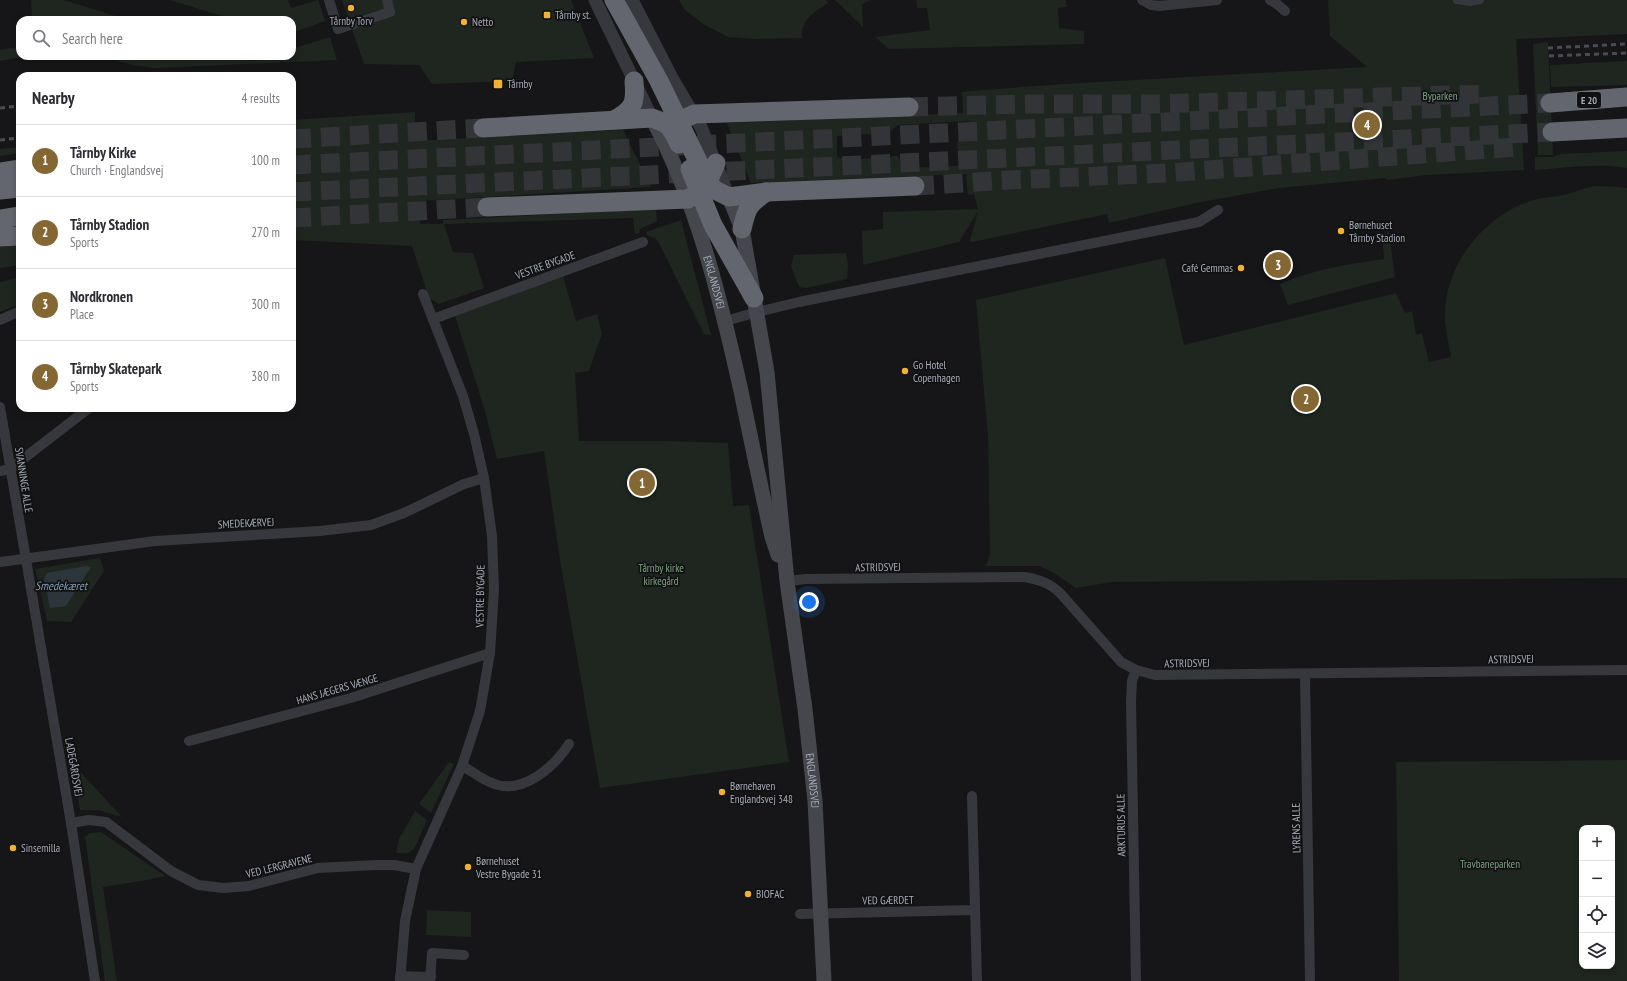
<!DOCTYPE html>
<html lang="en">
<head>
<meta charset="utf-8">
<style>
  body { margin:0; font-family:"PT Sans Narrow",sans-serif; background:#f7f7f7; color:#2b2b33 }
  .controls { position:absolute; right:12px; bottom:12px; display:grid; overflow:hidden; border-radius:8px; box-shadow:0 2px 6px #0003 }
  .controls button { width:36px; height:36px; display:grid; place-items:center; padding:0; border:0; border-bottom:1px solid #e1e1e2; background:#fff; color:#2b2b33; font:20px sans-serif }
  .you { position:absolute; left:809px; top:602px; width:14px; height:14px; margin:-10px; border:3px solid #fff; border-radius:50%; background:#1a73e8; box-shadow:0 0 0 6px #1a73e833 }
  .badge { display:grid; place-items:center; width:26px; height:26px; border-radius:50%; background:#856733; color:#fff; font-size:13px; font-weight:700 }
  .pin { position:absolute; translate:-50% -50%; border:2px solid #fff; box-shadow:0 1px 4px #0006 }
  .list { margin:0; padding:0; list-style:none }
  h2 { display:flex; justify-content:space-between; align-items:center; height:52px; margin:0; padding:0 16px; font-size:17px }
  h2 small { font-size:13px; font-weight:400; color:#7c7c81 }
  .list li { display:grid; grid-template-columns:26px 1fr auto; gap:12px; align-items:center; box-sizing:border-box; height:72px; padding:0 16px; border-top:1px solid #e1e1e2 }
  .list b { display:block; font-size:15px; white-space:nowrap }
  .list p { margin:0; font-size:13px; white-space:nowrap; color:#7c7c81 }
  .list em { font-size:13px; font-style:normal; color:#7c7c81 }
  .icon { flex:none; width:22px; height:22px; fill:none; stroke:currentColor; stroke-width:2; stroke-linecap:round; stroke-linejoin:round }
  .map { position:relative; flex:none; width:1627px; height:981px; overflow:hidden }
  .search { position:absolute; background:#fff; box-shadow:0 2px 6px #0003; left:16px; top:16px; width:280px; height:44px; display:flex; align-items:center; gap:10px; box-sizing:border-box; padding:0 14px; border-radius:12px; color:#7c7c81; font-size:15px }
  .panel { position:absolute; background:#fff; box-shadow:0 2px 6px #0003; left:16px; top:72px; width:280px; height:340px; border-radius:12px }
  .map>svg:first-child { display:block }
</style>
</head>
<body>
<div class="map">
<svg width="1627" height="981" viewBox="0 0 1627 981">
  <rect width="100%" height="100%" fill="#161618"/>
  <g fill="#1e261f" fill-rule="evenodd">
    <path d="M 31,0 L 64,0 L 128,20 L 32,20 Z"/>
    <path d="M 170,0 L 288,0 L 291,8 L 318,0 L 325,21 L 292,33 L 292,20 L 221,20 L 222,16 Z"/>
    <path d="M 342,0 L 571,0 L 594,58 L 516,62 L 512,81 L 432,84 L 419,65 L 364,64 Z"/>
    <path d="M 679,0 L 825,0 L 828,3 C 815,11 800,21 802,38 L 756,39 L 728,37 L 703,24 L 684,9 Z"/>
    <path d="M 835,0 L 870,0 L 862,4 L 863,27 Z"/>
    <path d="M 916,0 L 1066,0 L 1067,7 L 1058,8 L 1059,28 L 1084,31 L 1084,44 L 889,49 L 875,37 L 930,30 L 927,8 L 917,8 Z"/>
    <path d="M 1328,0 L 1627,0 L 1627,34 L 1516,39 L 1524,170 L 1426,175 L 1388,180 L 1386,178 L 1279,188 L 1196,203 L 1109,223 L 1107,214 L 972,242 L 970,241 L 978,211 L 959,242 L 863,265 L 862,231 L 883,229 L 883,212 L 978,209 L 974,194 L 968,195 L 966,174 L 751,183 L 727,123 L 963,113 L 962,92 L 971,91 L 1064,84 L 1367,67 L 1330,36 ZM 969,121 L 969,129 C 955,137 951,155 971,158 L 972,165 L 909,168 L 897,156 L 846,160 L 837,157 L 837,136 L 889,133 L 898,125 Z"/>
    <path d="M 330,37 L 337,60 L 155,68 L 133,65 L 100,56 L 237,56 C 248,65 258,59 270,56 C 277,55 285,56 292,56 L 292,49 Z"/>
    <path d="M 1548,42 L 1553,155 L 1538,155 L 1533,44 Z"/>
    <path d="M 10,48 L 20,49 L 20,56 L 22,57 L 0,61 L 0,50 Z"/>
    <path d="M 1627,61 L 1627,85 L 1551,87 L 1550,65 Z"/>
    <path d="M 415,112 L 415,141 L 623,130 L 651,187 L 420,201 L 420,224 L 443,224 L 443,220 L 656,209 L 657,221 L 640,229 L 639,233 L 635,234 L 633,218 L 444,224 L 453,252 L 473,253 L 484,288 L 439,304 L 429,298 L 412,246 L 292,240 L 292,120 Z"/>
    <path d="M 20,147 L 20,153 L 0,156 L 0,149 Z"/>
    <path d="M 1627,151 L 1627,168 C 1596,163 1566,168 1535,170 L 1535,157 L 1553,157 L 1560,154 Z"/>
    <path d="M 1593,186 L 1619,187 L 1627,188 L 1627,578 L 1112,582 L 1076,588 L 1054,573 L 1040,566 L 986,566 L 990,554 L 988,436 L 976,300 L 1165,258 L 1184,345 L 1396,293 L 1405,313 L 1412,311 L 1416,335 L 1422,333 L 1429,362 L 1451,357 C 1449,345 1446,333 1445,321 C 1442,266 1485,213 1537,199 C 1546,197 1555,197 1564,195 C 1574,192 1583,189 1593,186 Z"/>
    <path d="M 681,220 L 711,335 L 704,334 L 659,243 L 655,238 L 647,235 L 646,232 Z"/>
    <path d="M 1389,233 L 1395,277 L 1288,305 L 1280,284 C 1315,269 1348,264 1384,259 L 1382,235 Z"/>
    <path d="M 20,245 L 20,265 L 0,268 L 0,247 Z"/>
    <path d="M 846,253 L 848,264 L 847,279 L 806,288 L 799,287 L 791,266 L 794,255 Z"/>
    <path d="M 563,276 L 576,321 L 597,314 L 602,334 L 589,371 L 575,373 L 579,441 L 663,441 L 728,443 L 733,506 L 749,505 L 789,762 L 600,788 L 560,560 L 544,451 L 497,459 L 485,411 L 455,316 Z"/>
    <path d="M 20,277 L 20,304 L 0,312 L 0,282 Z"/>
    <path d="M 100,558 L 104,571 L 71,622 L 47,621 L 35,569 Z"/>
    <path d="M 1627,760 L 1627,981 L 1399,981 L 1396,762 ZM 1582,828 L 1612,828 L 1612,966 L 1582,966 Z"/>
    <path d="M 449,762 L 454,764 L 431,813 L 419,804 Z"/>
    <path d="M 73,764 L 122,817 L 98,810 L 80,810 Z"/>
    <path d="M 415,811 L 427,820 L 414,849 L 408,853 L 396,853 L 399,839 Z"/>
    <path d="M 101,832 L 165,876 L 147,880 L 103,887 L 117,981 L 105,981 L 85,837 L 90,833 Z"/>
    <path d="M 427,910 L 471,912 L 471,937 L 426,935 Z"/>
  </g>
  <path fill="#2c353c" d="M 86,566 L 91,567 L 66,606 L 50,608 L 44,579 L 47,573 Z"/>
  <g fill="none" stroke-linecap="round" stroke-linejoin="round">
    <g stroke="#333438" stroke-width="19" stroke-dasharray="19 10" stroke-linecap="butt">
      <path d="M 909,107 L 1030,104 L 1154,104 L 1483,94"/>
      <path d="M 292,139 L 483,128"/>
      <path d="M 292,165 L 1550,103"/>
      <path d="M 915,186 L 1008,180 L 1167,173 L 1517,147"/>
      <path d="M 292,192 L 1552,132"/>
      <path d="M 292,218 L 487,207"/>
    </g>
    <path stroke="#37383d" stroke-width="8" d="M 1457,0 L 1470,2 L 1480,0"/>
    <g stroke="#37383d" stroke-width="10">
      <path d="M 329,0 L 338,29 L 390,12 L 387,0"/>
      <path d="M 1142,0 L 1151,5 L 1159,6 L 1217,0"/>
      <path d="M 1270,0 L 1277,4 L 1285,11"/>
      <path d="M 433,319 L 643,242"/>
      <path d="M 0,320 L 20,311"/>
      <path d="M 726,321 L 757,312 L 799,302 L 1199,222 L 1218,210"/>
      <path d="M 0,407 L 71,823 L 95,981"/>
      <path d="M 0,471 L 10,469 L 89,408"/>
      <path d="M 0,562 L 155,541 L 320,531 L 371,525 L 404,513 L 464,484 L 484,478"/>
      <path d="M 787,581 L 806,579 L 1025,577 C 1040,580 1050,583 1061,594 L 1121,662 L 1136,670 L 1155,675 L 1627,670"/>
      <path d="M 1305,674 L 1310,981"/>
      <path d="M 189,741 L 351,698 L 490,653"/>
      <path d="M 462,766 C 472,771 481,779 492,783 C 522,796 554,767 569,744"/>
      <path d="M 972,796 L 977,981"/>
      <path d="M 71,823 L 89,820 L 106,822 L 171,871 L 198,885 L 223,888 L 249,886 L 318,868 L 376,865 L 394,865 L 416,869"/>
      <path d="M 800,914 L 975,910"/>
      <path d="M 400,976 L 431,977"/>
      <path d="M 400,981 L 405,921 L 416,869 L 462,766 L 480,711 L 490,653 L 494,590 L 492,536 L 484,478 L 474,434 L 463,396 L 423,294"/>
      <path d="M 430,981 L 432,953 L 464,955"/>
      <path d="M 1136,981 L 1131,701 L 1132,681 L 1136,670"/>
    </g>
    <g stroke="#37383d" stroke-width="13">
      <path d="M 595,0 L 652,118"/>
      <path d="M 632,0 L 672,78 L 701,127 L 729,197"/>
    </g>
    <g stroke="#45474d" stroke-width="15">
      <path id="s1" d="M 652,118 C 697,203 720,297 741,391 C 751,440 761,488 772,537 L 778,555"/>
      <path id="s2" d="M 729,197 L 742,229 L 767,372 L 787,581 L 805,709 L 815,801 L 824,981"/>
    </g>
    <g stroke="#63666e" stroke-width="19">
      <path d="M 614,0 L 659,81 L 708,182 L 715,190 L 729,197 L 766,192 L 915,186"/>
      <path d="M 1550,103 L 1627,97"/>
      <path d="M 614,120 C 634,109 636,103 634,81"/>
      <path d="M 483,128 L 652,118 C 670,124 671,127 679,144"/>
      <path d="M 672,131 L 680,121 L 694,114 L 909,107"/>
      <path d="M 1552,132 L 1627,128"/>
      <path d="M 690,169 L 713,225 L 754,298"/>
      <path d="M 0,172 L 20,169"/>
      <path d="M 0,190 L 20,188"/>
      <path d="M 487,207 L 688,199 C 705,189 709,181 716,163"/>
      <path d="M 0,219 L 20,216"/>
      <path d="M 742,229 C 747,207 748,205 766,192"/>
      <path d="M 0,237 L 20,236"/>
    </g>
    <g stroke="#4a4c52" stroke-width="3" stroke-dasharray="5 4" stroke-linecap="butt">
      <path d="M 1548,48 L 1627,44"/>
      <path d="M 1549,56 L 1627,53"/>
      <path d="M 0,108 L 20,106"/>
      <path d="M 0,140 L 20,138"/>
    </g>
  </g>
  <g fill="#f2b134" stroke="#111113" stroke-width="1.5">
    <circle cx="351" cy="8" r="4"/>
    <rect x="543" y="11" width="8" height="8" rx="2"/>
    <circle cx="464" cy="22" r="4"/>
    <rect x="493" y="79" width="10" height="10" rx="2"/>
    <circle cx="1341" cy="231" r="4"/>
    <circle cx="1241" cy="268" r="4"/>
    <circle cx="905" cy="371" r="4"/>
    <circle cx="722" cy="792" r="4"/>
    <circle cx="13" cy="848" r="4"/>
    <circle cx="468" cy="867" r="4"/>
    <circle cx="748" cy="894" r="4"/>
  </g>
  <g text-anchor="middle" stroke-width="3.5" stroke-linejoin="round" paint-order="stroke">
    <rect fill="#111113" stroke="#7b7e86" stroke-width="1" x="1577" y="92" width="24" height="16" rx="3"/>
    <g font-size="10" font-weight="bold" fill="#a8adb8">
      <text x="1589" y="104">E 20</text>
    </g>
    <g font-size="11" fill="#a8adb8" stroke="#111113" text-anchor="start">
      <text x="555" y="19">Tårnby st.</text>
      <text x="351" y="25" text-anchor="middle">Tårnby Torv</text>
      <text x="472" y="26">Netto</text>
      <text x="507" y="88">Tårnby</text>
      <text x="1349" y="229">Børnehuset<tspan x="1349" dy="13">Tårnby Stadion</tspan></text>
      <text x="1233" y="272" text-anchor="end">Café Gemmas</text>
      <text x="913" y="369">Go Hotel<tspan x="913" dy="13">Copenhagen</tspan></text>
      <text x="730" y="790">Børnehaven<tspan x="730" dy="13">Englandsvej 348</tspan></text>
      <text x="21" y="852">Sinsemilla</text>
      <text x="476" y="865">Børnehuset<tspan x="476" dy="13">Vestre Bygade 31</tspan></text>
      <text x="756" y="898">BIOFAC</text>
    </g>
    <g font-size="11" fill="#7fa381" stroke="#111113">
      <text x="1440" y="100">Byparken</text>
      <text x="661" y="572">Tårnby kirke<tspan x="661" dy="13">kirkegård</tspan></text>
      <text x="1490" y="868">Travbaneparken</text>
    </g>
    <g font-size="11" fill="#a8adb8" stroke="#111113">
      <text transform="translate(545 265) rotate(-20)" y="4">VESTRE BYGADE</text>
      <text dy="4" stroke="none"><textPath href="#s1" startOffset="176">ENGLANDSVEJ</textPath></text>
      <text transform="translate(24 480) rotate(81)" y="4">SVANNINGE ALLE</text>
      <text transform="translate(246 523) rotate(-3)" y="4">SMEDEKÆRVEJ</text>
      <text transform="translate(878 567) rotate(-1)" y="4">ASTRIDSVEJ</text>
      <text transform="translate(480 596) rotate(-89)" y="4">VESTRE BYGADE</text>
      <text transform="translate(1511 659) rotate(-1)" y="4">ASTRIDSVEJ</text>
      <text transform="translate(1187 663) rotate(-1)" y="4">ASTRIDSVEJ</text>
      <text transform="translate(337 689) rotate(-16)" y="4">HANS JÆGERS VÆNGE</text>
      <text transform="translate(74 767) rotate(80)" y="4">LADEGÅRDSVEJ</text>
      <text dy="4" stroke="none"><textPath href="#s2" startOffset="591">ENGLANDSVEJ</textPath></text>
      <text transform="translate(1121 825) rotate(-91)" y="4">ARKTURUS ALLE</text>
      <text transform="translate(1296 828) rotate(-91)" y="4">LYRENS ALLE</text>
      <text transform="translate(279 866) rotate(-14)" y="4">VED LERGRAVENE</text>
      <text transform="translate(888 900) rotate(-1)" y="4">VED GÆRDET</text>
    </g>
    <g font-size="12" font-style="italic" fill="#7f9bb3" stroke="#111113">
      <text x="61" y="590">Smedekæret</text>
    </g>
  </g>
</svg>
<div class="controls">
<button>+</button>
<button>−</button>
<button><svg class="icon" aria-label="locate" viewBox="0 0 24 24"><circle cx="12" cy="12" r="6"/><path d="M12 2v4M12 18v4M2 12h4M18 12h4"/></svg></button>
<button><svg class="icon" aria-label="layers" viewBox="0 0 24 24"><path d="M12 4l9 5-9 5-9-5zM3 14l9 5 9-5"/></svg></button>
</div>
<div class="you"></div>
<div class="pin badge" style="left:642px;top:483px">1</div>
<div class="pin badge" style="left:1306px;top:399px">2</div>
<div class="pin badge" style="left:1278px;top:265px">3</div>
<div class="pin badge" style="left:1367px;top:125px">4</div>
<div class="search"><svg class="icon" aria-label="search" viewBox="0 0 24 24"><circle cx="10" cy="10" r="6"/><path d="M15 15l6 6"/></svg>Search here</div>
<section class="panel">
<h2>Nearby<small>4 results</small></h2>
<ul class="list">
<li><span class="badge">1</span><div><b>Tårnby Kirke</b><p>Church · Englandsvej</p></div><em>100 m</em></li>
<li><span class="badge">2</span><div><b>Tårnby Stadion</b><p>Sports</p></div><em>270 m</em></li>
<li><span class="badge">3</span><div><b>Nordkronen</b><p>Place</p></div><em>300 m</em></li>
<li><span class="badge">4</span><div><b>Tårnby Skatepark</b><p>Sports</p></div><em>380 m</em></li>
</ul>
</section>
</div>
</body>
</html>
